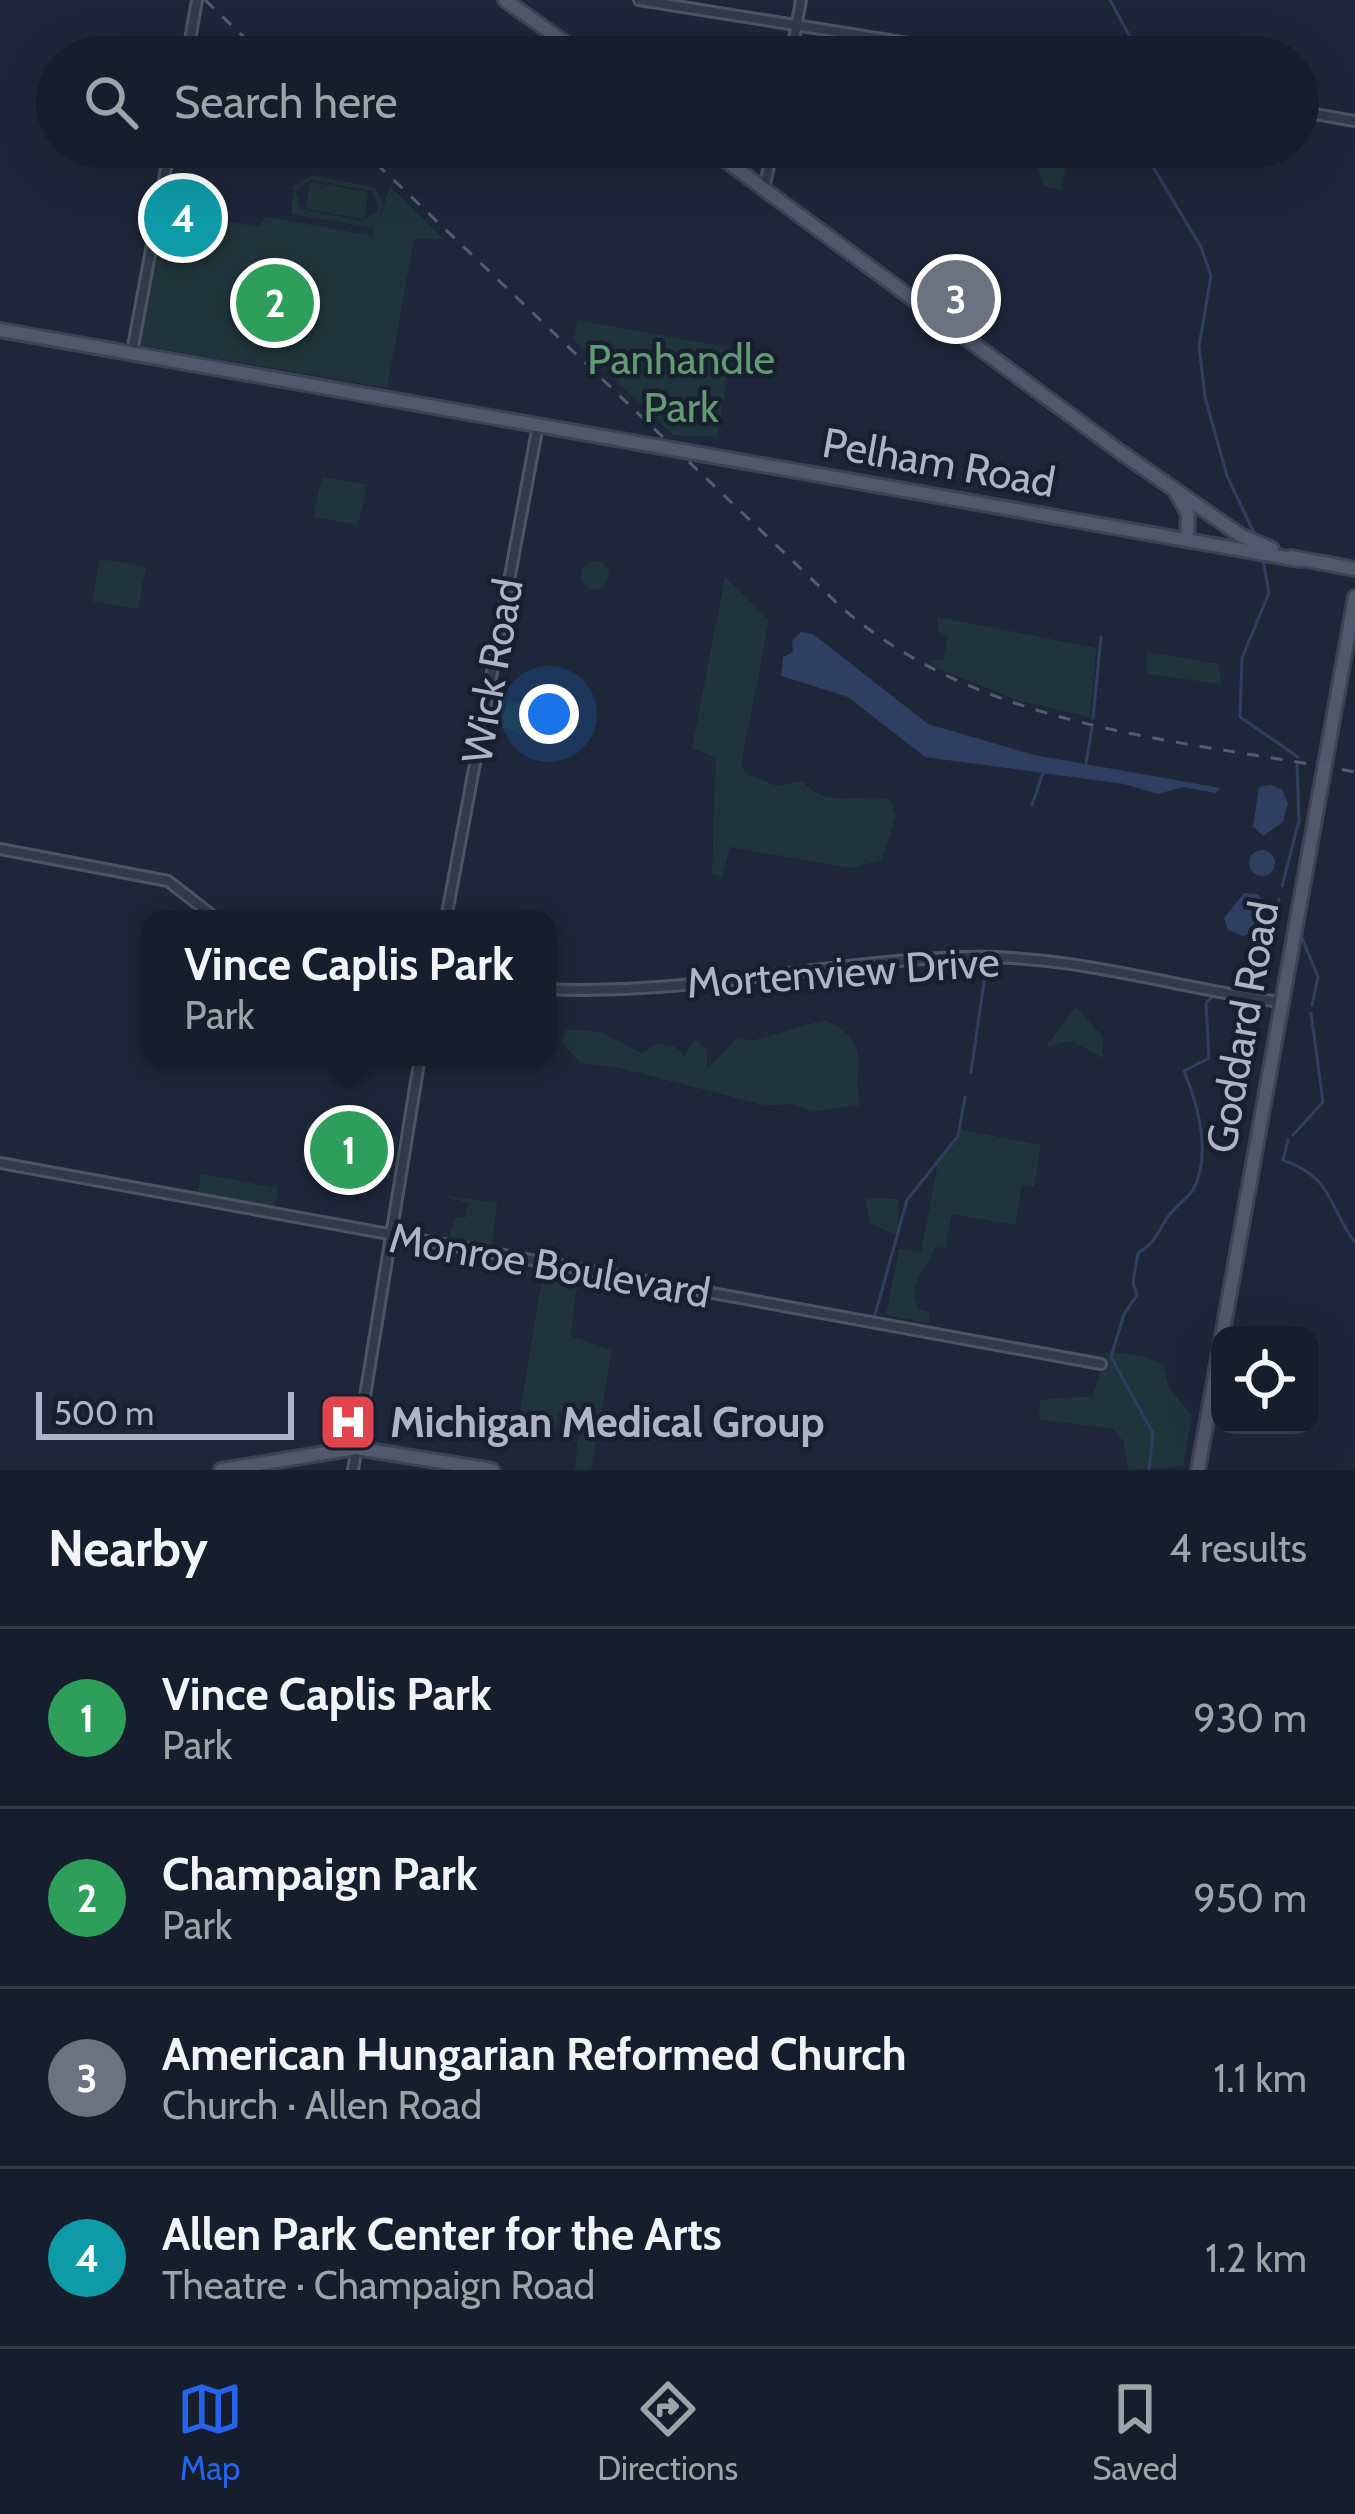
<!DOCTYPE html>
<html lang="en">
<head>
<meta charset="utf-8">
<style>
  body { margin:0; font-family:Cabin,sans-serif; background:#232a38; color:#f1f3f6 }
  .controls { position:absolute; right:36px; bottom:36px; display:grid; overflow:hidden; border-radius:24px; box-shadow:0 12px 48px #0002 }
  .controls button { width:108px; height:108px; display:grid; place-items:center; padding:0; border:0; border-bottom:3px solid #353b48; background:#161d2c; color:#f1f3f6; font:60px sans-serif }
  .scale { position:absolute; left:36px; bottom:30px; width:258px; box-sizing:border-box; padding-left:12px; border:6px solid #acb4c7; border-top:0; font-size:33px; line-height:42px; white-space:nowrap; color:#acb4c7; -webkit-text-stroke:9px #181f2e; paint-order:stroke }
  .you { position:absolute; left:549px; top:714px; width:42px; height:42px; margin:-30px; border:9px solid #fff; border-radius:50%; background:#1a73e8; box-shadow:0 0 0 18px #1a73e833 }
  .badge { display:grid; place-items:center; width:78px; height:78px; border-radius:50%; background:#2563eb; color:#fff; font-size:39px; font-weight:700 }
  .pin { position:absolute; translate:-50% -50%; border:6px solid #fff; box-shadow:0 3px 12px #0006 }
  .popup { position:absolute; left:142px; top:910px; width:414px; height:156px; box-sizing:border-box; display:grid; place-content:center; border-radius:24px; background:#161d2c; filter:drop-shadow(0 3px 9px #0005); font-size:39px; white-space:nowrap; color:#9ea2a9 }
  .popup b { font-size:45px; color:#f1f3f6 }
  .popup::after { content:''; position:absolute; left:50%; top:100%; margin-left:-24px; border:24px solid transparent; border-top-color:#161d2c }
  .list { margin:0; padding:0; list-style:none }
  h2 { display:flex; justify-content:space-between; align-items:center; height:156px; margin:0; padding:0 48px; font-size:51px }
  h2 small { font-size:39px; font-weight:400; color:#9ea2a9 }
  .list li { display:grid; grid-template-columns:78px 1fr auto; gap:36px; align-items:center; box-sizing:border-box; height:180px; padding:0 48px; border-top:3px solid #353b48 }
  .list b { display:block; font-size:45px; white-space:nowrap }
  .list p { margin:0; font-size:39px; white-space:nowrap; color:#9ea2a9 }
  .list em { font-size:39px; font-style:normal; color:#9ea2a9 }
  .icon { flex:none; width:66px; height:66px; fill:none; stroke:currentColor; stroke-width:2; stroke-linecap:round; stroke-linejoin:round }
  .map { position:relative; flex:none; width:1355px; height:1470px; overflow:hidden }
  .search { position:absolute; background:#161d2c; box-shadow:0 12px 48px #0002; left:36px; right:36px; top:36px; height:132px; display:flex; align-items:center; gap:30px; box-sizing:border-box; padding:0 42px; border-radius:66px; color:#9ea2a9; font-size:45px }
  .sheet { height:876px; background:#161d2c }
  nav { display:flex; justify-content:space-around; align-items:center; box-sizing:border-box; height:168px; border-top:3px solid #353b48; background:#161d2c; font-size:33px; color:#9ea2a9 }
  nav a { display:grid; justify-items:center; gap:6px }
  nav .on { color:#2563eb }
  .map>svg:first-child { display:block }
</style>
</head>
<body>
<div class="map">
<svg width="1355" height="1470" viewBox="0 0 1355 1470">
  <rect width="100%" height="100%" fill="#1e273a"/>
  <g fill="#20353b" fill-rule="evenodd">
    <path d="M 1006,147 L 1068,153 L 1062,190 L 1043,186 L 1033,150 L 1006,156 Z"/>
    <path d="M 312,175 L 375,188 L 383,203 L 379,221 L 390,186 L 443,239 L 414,239 L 387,388 L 140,345 L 157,254 L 203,261 L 213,219 L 259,227 L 266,217 L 374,236 L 375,228 L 292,214 L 293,186 ZM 311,180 L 371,191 L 378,203 L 377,212 L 362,221 L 301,209 L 295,191 Z"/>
    <path d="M 310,182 L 368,192 L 364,219 L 306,209 Z"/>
    <path d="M 577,320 L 731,348 L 718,437 L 673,435 L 574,340 Z"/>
    <path d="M 322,477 L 367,485 L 358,525 L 313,517 Z"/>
    <path d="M 100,559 L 146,567 L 138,609 L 92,601 Z"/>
    <circle cx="595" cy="575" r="14"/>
    <path d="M 725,577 L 769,620 L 741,765 L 746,774 L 777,786 L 802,781 C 829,811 853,792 891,800 L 896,816 L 882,860 L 851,868 L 730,847 L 722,877 L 712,874 L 716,758 L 692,748 Z"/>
    <path d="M 937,617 L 1096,648 L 1090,717 L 1017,700 L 935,667 L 930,660 L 943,660 L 948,636 L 938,631 Z"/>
    <path d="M 1147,652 L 1218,664 L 1222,684 L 1147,674 Z"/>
    <path d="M 501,700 L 534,706 L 530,735 L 494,726 Z"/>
    <path d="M 1076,1007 L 1103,1037 L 1103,1058 L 1072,1041 L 1046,1046 Z"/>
    <path d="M 825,1020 C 874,1043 852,1064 860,1105 L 810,1112 L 794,1104 L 764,1105 L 616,1067 L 580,1063 L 562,1042 L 565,1030 C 611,1029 607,1037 641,1053 L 657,1044 L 676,1047 L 684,1056 L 695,1040 L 707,1050 L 707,1069 L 738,1037 L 751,1041 Z"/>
    <path d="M 308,1121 L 398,1137 L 390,1179 L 301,1162 Z"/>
    <path d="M 961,1130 L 1041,1145 L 1034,1187 L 1022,1185 L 1015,1225 L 952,1214 L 945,1248 L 935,1247 C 924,1274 906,1284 919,1309 L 930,1312 L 929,1323 L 886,1315 L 899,1249 L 921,1252 L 938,1163 Z"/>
    <path d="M 201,1174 L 278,1188 L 275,1206 L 283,1208 L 281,1214 L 190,1196 L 191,1190 L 198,1191 Z"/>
    <path d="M 441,1195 L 497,1203 L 491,1249 L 448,1241 L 456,1217 L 465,1218 L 468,1203 Z"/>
    <path d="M 865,1198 L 898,1199 L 898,1235 L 871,1224 Z"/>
    <path d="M 543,1273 L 577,1279 L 571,1336 L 612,1350 L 591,1470 L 575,1470 L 580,1416 L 559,1412 L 555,1432 L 518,1426 Z"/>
    <path d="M 1106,1352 L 1144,1356 L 1163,1365 L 1169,1388 L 1192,1416 L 1183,1466 L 1128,1470 L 1124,1442 L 1113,1429 L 1039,1419 L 1040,1400 L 1093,1396 Z"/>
  </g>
  <g fill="#2e3f61">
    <path d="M 801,632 L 813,634 L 928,724 L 1034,755 L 1221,788 L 1215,793 L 1183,787 L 1158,794 L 1124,784 L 925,757 L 848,697 L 781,676 L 783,657 L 793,652 L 792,641 Z"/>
    <path d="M 1270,785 L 1282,789 L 1288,803 L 1283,822 L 1263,836 L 1253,826 L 1259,787 Z"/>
    <circle cx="1262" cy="863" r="13"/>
    <path d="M 1244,893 L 1258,894 L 1264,903 L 1258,931 L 1243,936 L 1228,930 L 1224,918 Z"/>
  </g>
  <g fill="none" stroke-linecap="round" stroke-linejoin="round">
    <g stroke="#2e3f61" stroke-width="3">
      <path d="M 1110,0 L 1141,57"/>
      <path d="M 1141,147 L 1201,247 L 1211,276 L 1199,346 L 1205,397 L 1227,476 L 1255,535"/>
      <path d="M 1263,560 L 1269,593 L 1242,658 L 1240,717 L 1298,757"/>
      <path d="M 1093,718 L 1101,637"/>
      <path d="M 1086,763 L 1092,728"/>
      <path d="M 1032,805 L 1043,773"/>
      <path d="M 1282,886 L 1299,821 L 1297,765"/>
      <path d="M 1302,938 L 1318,977 L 1312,1005"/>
      <path d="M 1222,990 L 1247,988 L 1264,969 L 1279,899"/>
      <path d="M 971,1072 L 987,961"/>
      <path d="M 1293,1135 L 1323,1102 L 1311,1013"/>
      <path d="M 1288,1140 L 1283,1160 C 1333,1178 1327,1203 1355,1243"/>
      <path d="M 875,1315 L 907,1200 L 958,1136 L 965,1097"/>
      <path d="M 1149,1470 L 1153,1433 L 1111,1357 L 1124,1314 L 1137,1295 L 1133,1282 L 1138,1253 C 1155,1243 1157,1234 1167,1218 C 1174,1207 1186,1200 1193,1190 C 1212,1155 1198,1104 1184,1071 L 1209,1058 L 1206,1003 L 1214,995"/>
    </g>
    <defs>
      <g id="minor">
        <path d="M 639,0 L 995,57"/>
        <path d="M 187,57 L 197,0"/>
        <path d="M 791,57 L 801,0"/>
        <path d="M 1298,111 L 1355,121"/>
        <path d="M 764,189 L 773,147"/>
        <path d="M 132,352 L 170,147"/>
        <path d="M 0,849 L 168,881 L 217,919"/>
        <path d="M 446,919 L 538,425"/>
        <path d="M 547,989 C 687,996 826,961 965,957 C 1072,954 1176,988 1280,1002"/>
        <path d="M 0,1163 L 1101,1364"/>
        <path d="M 353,1470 L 420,1057"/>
      </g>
      <g id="major">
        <path d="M 505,0 L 585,57"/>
        <path d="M 707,147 L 1119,451 L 1240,535 L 1272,549"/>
        <path d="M 0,330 L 1299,560"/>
        <path d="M 1177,494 L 1188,514 L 1187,540"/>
        <path d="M 1291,557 L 1355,569"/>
        <path d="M 221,1470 L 356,1448 L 492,1470"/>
        <path d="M 1198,1470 L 1355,597"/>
      </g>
    </defs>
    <use href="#minor" stroke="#4c5465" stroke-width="14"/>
    <use href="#major" stroke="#3b4354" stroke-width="18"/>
    <use href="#minor" stroke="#323a4a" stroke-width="8"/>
    <use href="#major" stroke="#50586b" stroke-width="12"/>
    <g stroke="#535d72" stroke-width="3" stroke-dasharray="12 12" stroke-linecap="butt">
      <path d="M 205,0 L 265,57"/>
      <path d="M 359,147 L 841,607 C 983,730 1178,739 1355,772"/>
    </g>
  </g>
  <defs>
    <symbol id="hospital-square" viewBox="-11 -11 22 22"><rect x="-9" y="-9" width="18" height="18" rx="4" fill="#e0444e" stroke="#181f2e"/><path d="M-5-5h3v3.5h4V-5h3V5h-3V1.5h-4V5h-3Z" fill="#fff"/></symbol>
  </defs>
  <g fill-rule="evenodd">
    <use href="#hospital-square" x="315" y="1389" width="66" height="66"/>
  </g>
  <g text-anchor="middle" stroke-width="9" stroke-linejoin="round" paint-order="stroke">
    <g font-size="42" fill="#629a74" stroke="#181f2e">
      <text x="681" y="374">Panhandle<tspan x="681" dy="48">Park</tspan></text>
    </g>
    <g font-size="42" fill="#acb4c7" stroke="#181f2e">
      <text transform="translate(939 462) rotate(10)" y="15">Pelham Road</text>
      <text transform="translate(492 671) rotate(-80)" y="15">Wick Road</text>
      <text transform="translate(843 972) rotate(-4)" y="15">Mortenview Drive</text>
      <text transform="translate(1242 1027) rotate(-80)" y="15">Goddard Road</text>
      <text transform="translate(550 1265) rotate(10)" y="15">Monroe Boulevard</text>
    </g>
    <g font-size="42" font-weight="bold" fill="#acb4c7" stroke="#181f2e" text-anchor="start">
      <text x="390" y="1437">Michigan Medical Group</text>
    </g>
  </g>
</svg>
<div class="controls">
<button><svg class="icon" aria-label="locate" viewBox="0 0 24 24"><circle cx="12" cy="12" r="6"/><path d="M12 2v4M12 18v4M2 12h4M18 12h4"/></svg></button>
</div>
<div class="scale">500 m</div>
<div class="you"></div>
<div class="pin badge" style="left:349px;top:1150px;background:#2e9e5b">1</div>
<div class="popup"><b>Vince Caplis Park</b>Park</div>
<div class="pin badge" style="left:275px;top:303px;background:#2e9e5b">2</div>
<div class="pin badge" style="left:956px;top:299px;background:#6b7280">3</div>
<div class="pin badge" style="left:183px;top:218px;background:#0f9aa8">4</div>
<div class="search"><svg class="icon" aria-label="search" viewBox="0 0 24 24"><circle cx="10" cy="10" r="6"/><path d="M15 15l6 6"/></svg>Search here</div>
</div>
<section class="sheet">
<h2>Nearby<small>4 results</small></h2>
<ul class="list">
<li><span class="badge" style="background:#2e9e5b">1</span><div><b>Vince Caplis Park</b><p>Park</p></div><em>930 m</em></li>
<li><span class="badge" style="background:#2e9e5b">2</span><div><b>Champaign Park</b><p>Park</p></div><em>950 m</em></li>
<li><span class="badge" style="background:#6b7280">3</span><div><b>American Hungarian Reformed Church</b><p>Church · Allen Road</p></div><em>1.1 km</em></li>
<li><span class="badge" style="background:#0f9aa8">4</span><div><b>Allen Park Center for the Arts</b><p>Theatre · Champaign Road</p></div><em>1.2 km</em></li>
</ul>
</section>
<nav>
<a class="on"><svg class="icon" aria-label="map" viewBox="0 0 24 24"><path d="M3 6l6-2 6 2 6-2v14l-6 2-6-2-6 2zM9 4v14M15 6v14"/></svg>Map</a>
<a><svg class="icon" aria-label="directions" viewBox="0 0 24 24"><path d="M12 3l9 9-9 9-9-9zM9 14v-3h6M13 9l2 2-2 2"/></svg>Directions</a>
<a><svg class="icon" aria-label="saved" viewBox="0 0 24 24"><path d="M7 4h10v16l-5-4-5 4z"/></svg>Saved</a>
</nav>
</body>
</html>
